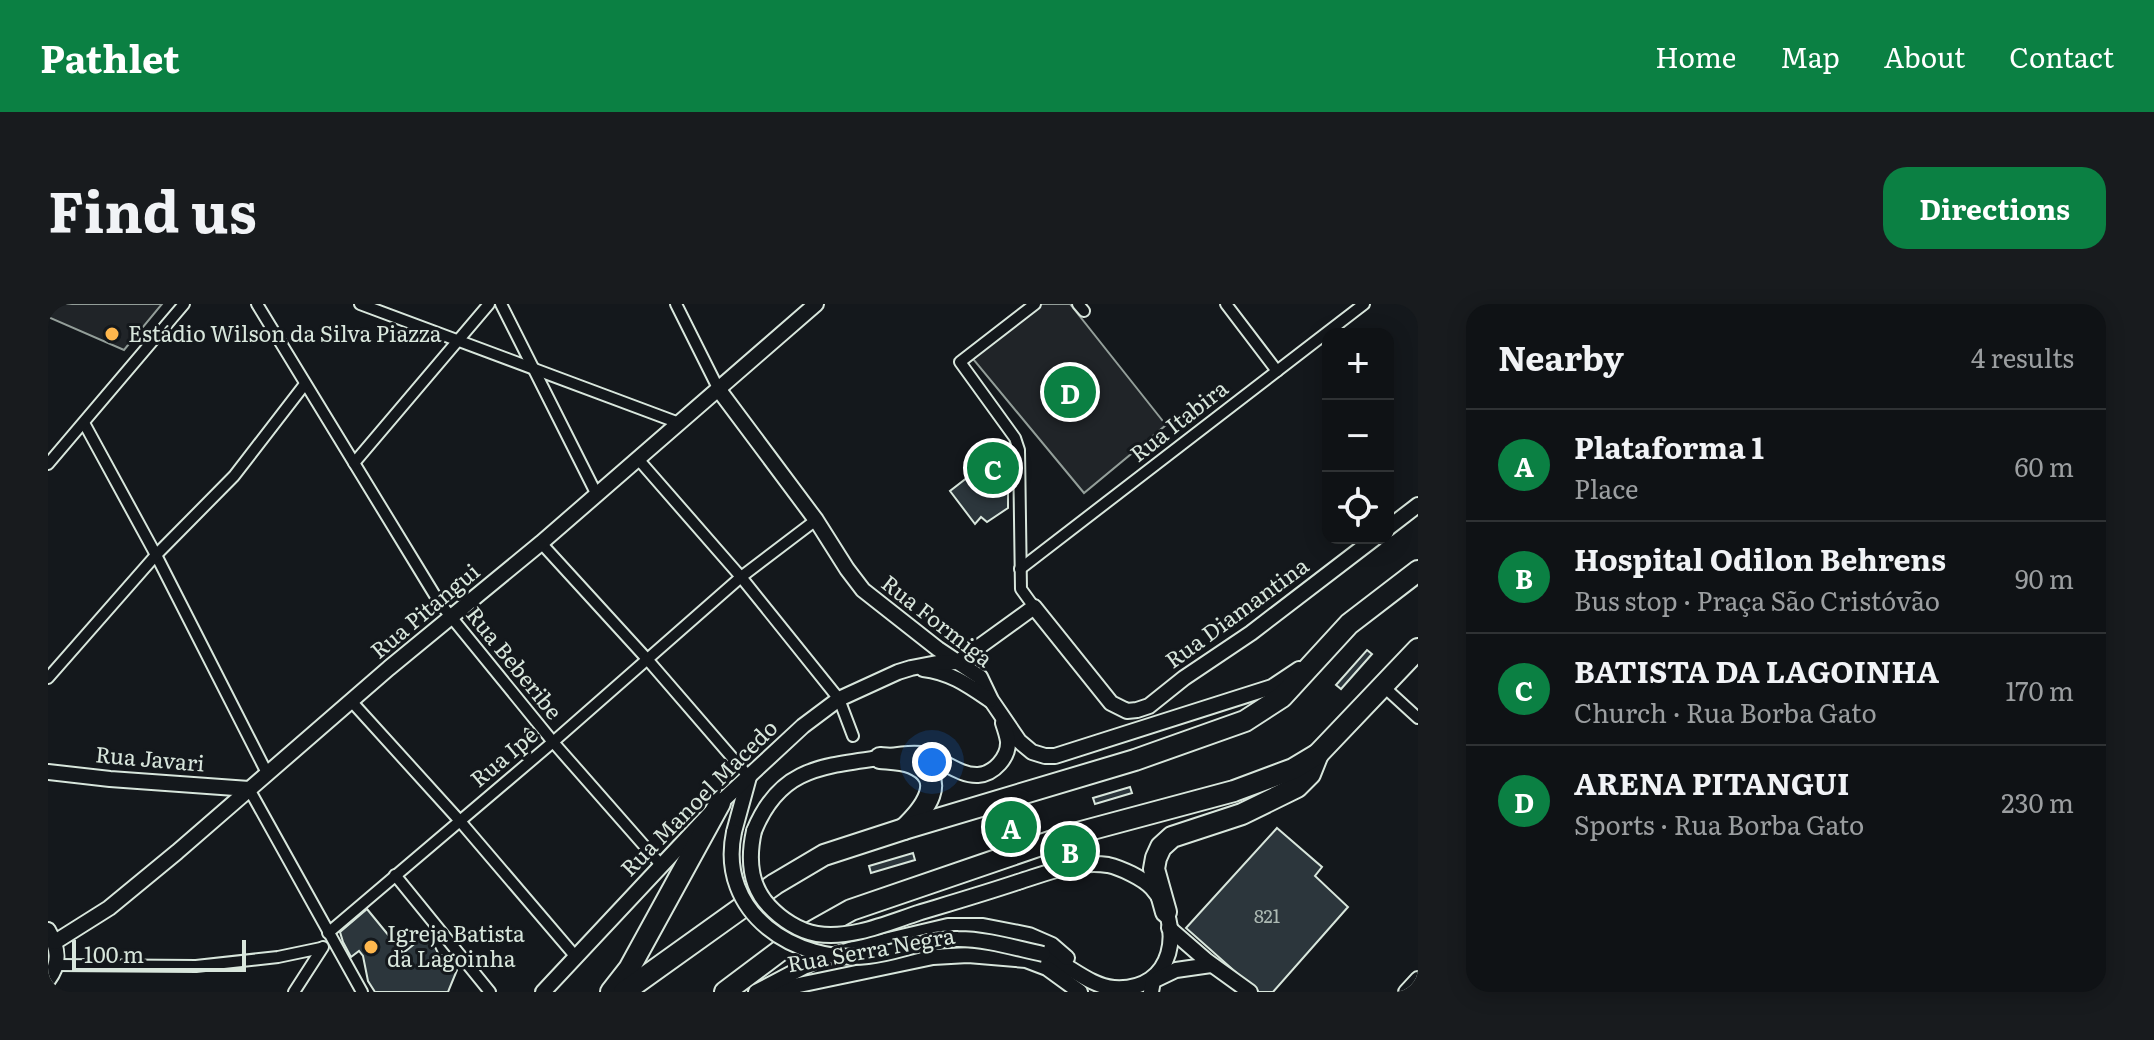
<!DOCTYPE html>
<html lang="en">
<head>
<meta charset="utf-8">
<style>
  body { margin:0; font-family:Literata,serif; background:#181b1e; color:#f1f3f6 }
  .controls { position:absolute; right:24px; top:24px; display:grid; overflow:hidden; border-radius:16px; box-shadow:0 4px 20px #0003 }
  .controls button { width:72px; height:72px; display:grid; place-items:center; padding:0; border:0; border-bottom:2px solid #2f3234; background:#0f1215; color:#f1f3f6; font:40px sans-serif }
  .scale { position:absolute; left:24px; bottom:20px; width:174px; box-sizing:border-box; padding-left:8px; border:4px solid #d8e6dc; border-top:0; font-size:22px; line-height:28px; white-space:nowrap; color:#d8e6dc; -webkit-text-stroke:6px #14181c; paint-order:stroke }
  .you { position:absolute; left:884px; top:458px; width:28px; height:28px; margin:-20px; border:6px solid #fff; border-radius:50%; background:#1a73e8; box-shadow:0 0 0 12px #1a73e833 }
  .badge { display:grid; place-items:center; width:52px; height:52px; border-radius:50%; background:#0b8043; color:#fff; font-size:26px; font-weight:700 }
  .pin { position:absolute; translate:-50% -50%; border:4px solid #fff; box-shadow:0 2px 8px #0006 }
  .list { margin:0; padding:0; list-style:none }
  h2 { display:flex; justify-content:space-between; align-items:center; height:104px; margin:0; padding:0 32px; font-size:34px }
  h2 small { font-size:26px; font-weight:400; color:#9b9ea0 }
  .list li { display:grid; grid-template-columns:52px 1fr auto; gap:24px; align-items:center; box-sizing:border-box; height:112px; padding:0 32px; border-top:2px solid #2f3234 }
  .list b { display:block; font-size:30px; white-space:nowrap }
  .list p { margin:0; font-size:26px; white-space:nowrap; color:#9b9ea0 }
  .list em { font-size:26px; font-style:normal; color:#9b9ea0 }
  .icon { flex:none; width:44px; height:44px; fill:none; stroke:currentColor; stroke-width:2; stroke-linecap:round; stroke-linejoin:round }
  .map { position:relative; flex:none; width:1370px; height:688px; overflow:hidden; border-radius:24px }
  header { display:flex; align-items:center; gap:48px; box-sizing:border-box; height:112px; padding:0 40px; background:#0b8043; color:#fff }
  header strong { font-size:38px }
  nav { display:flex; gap:44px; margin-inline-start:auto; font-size:28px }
  .intro { display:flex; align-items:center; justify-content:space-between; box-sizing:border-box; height:192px; padding:0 48px }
  h1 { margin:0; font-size:56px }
  .button { padding:20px 36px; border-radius:24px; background:#0b8043; color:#fff; font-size:28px; font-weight:700 }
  main { display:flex; gap:48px; padding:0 48px }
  aside { flex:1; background:#0f1215; border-radius:24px; box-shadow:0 4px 20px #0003 }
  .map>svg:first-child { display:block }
</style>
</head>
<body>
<header>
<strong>Pathlet</strong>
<nav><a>Home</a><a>Map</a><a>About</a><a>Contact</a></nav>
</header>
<div class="intro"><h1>Find us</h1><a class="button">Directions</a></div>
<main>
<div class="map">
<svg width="1370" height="688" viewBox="0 0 1370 688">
  <rect width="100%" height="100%" fill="#14181c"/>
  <g fill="#202428" stroke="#939e99" stroke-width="2">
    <path d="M 0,0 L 114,0 L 76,46 L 0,13 Z"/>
    <path d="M 991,0 L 1022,0 L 1118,121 L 1036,189 L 925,55 Z"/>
  </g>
  <g fill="#2c363c" stroke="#d8e6dc" stroke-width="2">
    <path d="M 960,142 L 960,204 L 939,218 L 933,213 L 927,220 L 902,187 Z"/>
    <path d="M 1319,346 L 1324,350 L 1293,385 L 1288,381 Z"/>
    <path d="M 1082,483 L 1084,489 L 1047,500 L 1045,494 Z"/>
    <path d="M 983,513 L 985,519 L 943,532 L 941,526 Z"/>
    <path d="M 1229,524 L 1274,563 L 1267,572 L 1300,603 L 1225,688 L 1210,688 L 1138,624 Z"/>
    <path d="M 865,549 L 867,556 L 823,569 L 821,562 Z"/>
    <path d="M 319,605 L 355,649 L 380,629 L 391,651 L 407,651 L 409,666 L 400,688 L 327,688 L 320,677 L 315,652 L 311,647 L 303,653 L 295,638 L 292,628 Z"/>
  </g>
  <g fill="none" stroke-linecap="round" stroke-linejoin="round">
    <defs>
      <g id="street">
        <path d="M 209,0 L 391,298 L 505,438 L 614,562"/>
        <path d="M 312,0 L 631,119"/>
        <path d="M 453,0 L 549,191"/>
        <path d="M 628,0 L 671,86"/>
        <path d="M 1030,0 L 1036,7"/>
        <path d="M 1178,0 L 1229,67"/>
        <path d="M 36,119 L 108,251 L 219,469"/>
        <path d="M 590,155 L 693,273 L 791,395 L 805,432"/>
        <path d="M 306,159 L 441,0"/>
        <path d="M 0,160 L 136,0"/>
        <path d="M 493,239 L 599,355 L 701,473"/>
        <path d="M 972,265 L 1316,0"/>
        <path d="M 986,303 L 973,285 L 971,146 L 967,134 L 912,58 L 987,0"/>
        <path d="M 0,374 L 108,251 L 186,172 L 257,80"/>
        <path d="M 1335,382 L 1370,414"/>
        <path d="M 304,398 L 411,516 L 528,653"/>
        <path d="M 201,485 L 314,688"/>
        <path d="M 347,571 L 442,688"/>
        <path d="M 280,629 L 505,438 L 693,273 L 768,216"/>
        <path d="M 8,661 L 148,662 L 230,653 L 273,644"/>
        <path d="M 246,688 L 275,643"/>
      </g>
      <g id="secondary">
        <path d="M 671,86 L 768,216 L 799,265 L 815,286 L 890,345 L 932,373 L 943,396 L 971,437 L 984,448 L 997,452 L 1007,452 L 1224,383 L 1251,365"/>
        <path d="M 1340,224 L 1370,201"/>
        <path d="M 910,358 L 986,303 L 1063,399 L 1079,407 L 1089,406 L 1101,402 L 1136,374 L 1203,329 L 1327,234"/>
        <path d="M 875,365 C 902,368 920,381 942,396"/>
        <path d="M 0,468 L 62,475 L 201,485"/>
        <path d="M 706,527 C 730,468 767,463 824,455 C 840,453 856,448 873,450 C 892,453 910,472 930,471 C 946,470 961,453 960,437 C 959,431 957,425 955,419"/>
        <path d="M 686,528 L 701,473"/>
        <path d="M 970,578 C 999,569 1029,556 1060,561 C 1073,564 1095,574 1104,584 C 1137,621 1127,688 1066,684 C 1041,682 1019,659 995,650"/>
        <path d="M 1121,624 L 1159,657 L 1202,688"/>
        <path d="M 0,626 C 10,643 13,659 0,676"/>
        <path d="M 7,638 L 61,604 L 129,548 L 341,364 L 493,239 L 768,0"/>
        <path d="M 722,687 L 885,653 L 920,651 L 978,656 L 999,664 L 1032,688"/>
        <path d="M 495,688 L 672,499 L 755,422 L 791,395 L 850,368 L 863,364 L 889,359 L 909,358"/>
        <path d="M 708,688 L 765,658 L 811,643 L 900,622 L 935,622 L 981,631 L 1004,641 L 1019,654"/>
        <path d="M 1103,688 L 1105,677 L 1128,666 L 1163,661"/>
        <path d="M 1358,688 L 1370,675"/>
      </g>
      <g id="highway">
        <path d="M 832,454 C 842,455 854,455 864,459 C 902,475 875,507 856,525"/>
        <path d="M 1118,608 L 1106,565 L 1108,554 L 1113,543 L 1124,533 L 1194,510 L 1249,483 L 1262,470 L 1270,450"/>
        <path d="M 563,688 L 581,665 L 672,499"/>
        <path d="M 576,688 L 727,580 L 776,551 L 856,525 L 1087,456 L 1197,417 L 1234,393 L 1301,320 L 1370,267"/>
        <path d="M 677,688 L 737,643 L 803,606 L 1022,531 L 1186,487 L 1245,465 L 1270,450 L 1370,345"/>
      </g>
    </defs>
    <use href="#street" stroke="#d8e6dc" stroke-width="14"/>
    <use href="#secondary" stroke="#d8e6dc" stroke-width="18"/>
    <use href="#highway" stroke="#d8e6dc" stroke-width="24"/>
    <use href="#street" stroke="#14181c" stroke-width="10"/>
    <use href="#secondary" stroke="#14181c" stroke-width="14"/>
    <use href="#highway" stroke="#14181c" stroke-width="20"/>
    <defs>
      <g id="secondary-bridge">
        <path d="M 706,527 C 700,554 702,582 721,602 C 733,615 751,627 769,630 C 803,635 837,620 870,609 C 903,599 937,589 970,578"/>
        <path d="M 686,528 C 669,609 747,660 820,652 C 851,649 879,634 910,635 C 938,635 967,644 995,650"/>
      </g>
    </defs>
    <use href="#secondary-bridge" stroke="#d8e6dc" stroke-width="18" stroke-linecap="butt"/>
    <use href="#secondary-bridge" stroke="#14181c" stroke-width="14"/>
  </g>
  <g fill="#ffb74d" stroke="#14181c" stroke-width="3">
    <circle cx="64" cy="30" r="8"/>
    <circle cx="323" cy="643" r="8"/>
  </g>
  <g text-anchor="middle" stroke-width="6" stroke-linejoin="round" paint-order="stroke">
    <g font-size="18" fill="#adbab4">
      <text x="1219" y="619">821</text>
    </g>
    <g font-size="22" fill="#d8e6dc" stroke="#14181c" text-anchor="start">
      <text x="80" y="38">Estádio Wilson da Silva Piazza</text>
      <text x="339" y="638">Igreja Batista<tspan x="339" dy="25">da Lagoinha</tspan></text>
    </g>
    <g font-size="22" fill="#d8e6dc" stroke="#14181c">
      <text transform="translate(1131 117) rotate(-38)" y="8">Rua Itabira</text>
      <text transform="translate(377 307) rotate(-40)" y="8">Rua Pitangui</text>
      <text transform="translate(1189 309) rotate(-36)" y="8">Rua Diamantina</text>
      <text transform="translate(889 317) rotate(38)" y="8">Rua Formiga</text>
      <text transform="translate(466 359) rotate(51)" y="8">Rua Beberibe</text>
      <text transform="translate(456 453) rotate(-40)" y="8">Rua Ipê</text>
      <text transform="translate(102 455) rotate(5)" y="8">Rua Javari</text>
      <text transform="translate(651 494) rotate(-45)" y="8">Rua Manoel Macedo</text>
      <text transform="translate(823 646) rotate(-10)" y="8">Rua Serra Negra</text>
    </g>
  </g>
</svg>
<div class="controls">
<button>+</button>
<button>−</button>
<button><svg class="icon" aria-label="locate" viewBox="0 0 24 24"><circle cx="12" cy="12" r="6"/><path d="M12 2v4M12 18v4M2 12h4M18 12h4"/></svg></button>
</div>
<div class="scale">100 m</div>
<div class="you"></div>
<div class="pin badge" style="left:963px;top:523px">A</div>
<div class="pin badge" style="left:1022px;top:547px">B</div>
<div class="pin badge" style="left:945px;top:164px">C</div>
<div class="pin badge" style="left:1022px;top:88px">D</div>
</div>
<aside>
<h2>Nearby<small>4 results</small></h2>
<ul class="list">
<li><span class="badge">A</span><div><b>Plataforma 1</b><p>Place</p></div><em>60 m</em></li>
<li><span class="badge">B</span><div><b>Hospital Odilon Behrens</b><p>Bus stop · Praça São Cristóvão</p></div><em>90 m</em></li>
<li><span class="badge">C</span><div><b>BATISTA DA LAGOINHA</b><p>Church · Rua Borba Gato</p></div><em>170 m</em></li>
<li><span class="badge">D</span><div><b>ARENA PITANGUI</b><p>Sports · Rua Borba Gato</p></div><em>230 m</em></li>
</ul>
</aside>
</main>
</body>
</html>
